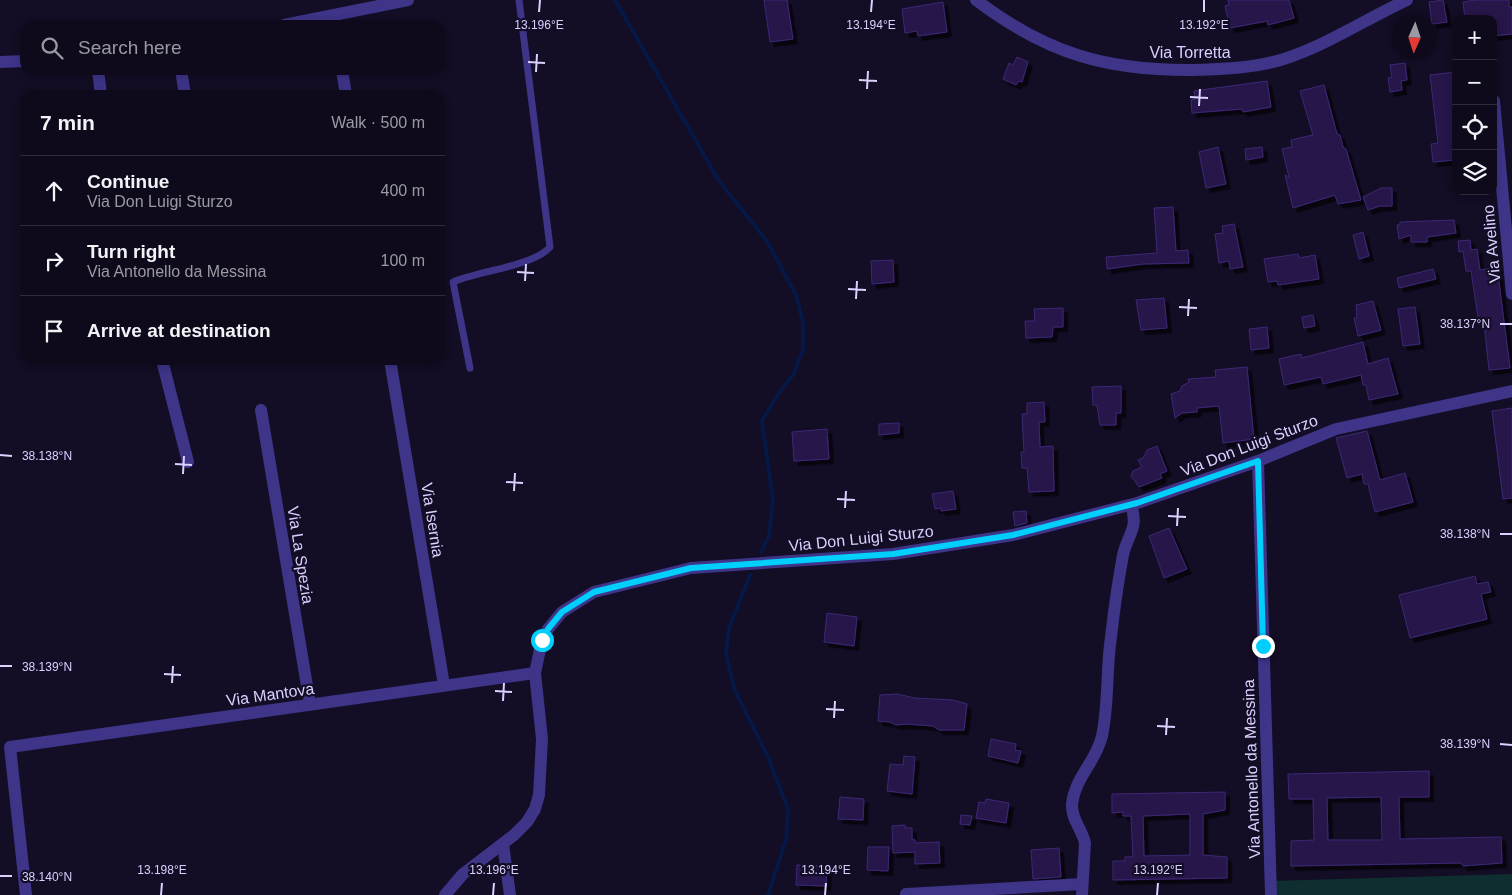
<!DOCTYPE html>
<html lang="en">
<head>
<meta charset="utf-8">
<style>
  body { margin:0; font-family:Helvetica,sans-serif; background:#1c1829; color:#f1f3f6 }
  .controls { position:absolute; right:15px; top:15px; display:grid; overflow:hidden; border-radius:10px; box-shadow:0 2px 8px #0003 }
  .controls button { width:45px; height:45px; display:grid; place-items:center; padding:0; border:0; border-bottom:1px solid #2e2b3b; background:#0e0a1c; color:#f1f3f6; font:25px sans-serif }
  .compass { position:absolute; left:1392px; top:15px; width:45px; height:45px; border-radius:50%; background:#0e0a1c; box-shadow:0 2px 8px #0003; rotate:183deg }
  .stop { position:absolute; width:15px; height:15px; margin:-11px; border:4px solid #00cffc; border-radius:50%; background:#fff }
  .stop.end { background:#00cffc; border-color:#fff; box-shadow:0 1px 5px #0008 }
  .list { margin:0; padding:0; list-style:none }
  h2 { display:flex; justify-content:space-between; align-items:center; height:65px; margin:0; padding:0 20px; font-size:21px }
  h2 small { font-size:16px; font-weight:400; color:#9b9aa3 }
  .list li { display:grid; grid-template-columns:32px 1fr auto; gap:15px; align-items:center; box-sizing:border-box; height:70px; padding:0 20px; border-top:1px solid #2e2b3b }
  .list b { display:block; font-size:19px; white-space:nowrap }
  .list p { margin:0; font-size:16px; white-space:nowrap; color:#9b9aa3 }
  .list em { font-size:16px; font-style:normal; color:#9b9aa3 }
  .icon { flex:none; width:28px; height:28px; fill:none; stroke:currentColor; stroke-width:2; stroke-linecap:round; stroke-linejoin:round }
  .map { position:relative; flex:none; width:1512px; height:895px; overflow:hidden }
  .search { position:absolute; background:#0e0a1c; box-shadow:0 2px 8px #0003; left:20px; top:20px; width:425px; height:55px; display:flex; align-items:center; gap:12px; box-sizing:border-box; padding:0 18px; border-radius:15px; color:#9b9aa3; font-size:19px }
  .panel { position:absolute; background:#0e0a1c; box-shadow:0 2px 8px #0003; left:20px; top:90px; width:425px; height:275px; border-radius:15px }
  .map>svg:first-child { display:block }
</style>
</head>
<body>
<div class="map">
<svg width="1512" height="895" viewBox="0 0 1512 895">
  <defs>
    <filter id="shadow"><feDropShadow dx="4.5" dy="4.5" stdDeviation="0" flood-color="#0009"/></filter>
  </defs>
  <rect width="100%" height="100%" fill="#130d25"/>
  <path fill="#0f2e30" d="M 1512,874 L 1512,895 L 1271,895 L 1270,881 Z"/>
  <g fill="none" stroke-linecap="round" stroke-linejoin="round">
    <g stroke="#061845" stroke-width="4">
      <path d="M 615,0 L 719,181 L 767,241 L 796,295 L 803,322 L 803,350 L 793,375 L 778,394 L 762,421 L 773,500 L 769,536 L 761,552"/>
      <path d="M 750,575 L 729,628 L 726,654 L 735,691 L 768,757 L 788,809 L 786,840 L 768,895"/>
    </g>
  </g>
  <g fill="#251748" stroke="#3d2876" fill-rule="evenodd" filter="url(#shadow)">
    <path d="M 764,0 L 787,0 L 793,39 L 770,42 Z"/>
    <path d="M 1228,0 L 1289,0 L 1294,18 L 1268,25 L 1267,21 L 1230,28 L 1225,6 L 1229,5 Z"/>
    <path d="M 1443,0 L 1447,22 L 1432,24 L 1429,2 Z"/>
    <path d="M 1475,0 L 1509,0 L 1509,7 L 1512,7 L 1512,34 L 1493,36 L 1493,19 L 1465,19 L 1463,2 Z"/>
    <path d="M 943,2 L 947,32 L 918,36 L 917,31 L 905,33 L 902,9 Z"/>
    <path d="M 1017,57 L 1028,62 L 1022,82 L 1019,81 L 1016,85 L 1003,79 L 1009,63 L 1013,65 Z"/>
    <path d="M 1405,63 L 1407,80 L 1401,81 L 1402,90 L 1390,92 L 1388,78 L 1392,77 L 1390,65 Z"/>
    <path d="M 1456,72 L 1456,160 L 1433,162 L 1431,144 L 1438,143 L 1430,75 Z"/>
    <path d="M 1267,81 L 1271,107 L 1243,112 L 1242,109 L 1192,113 L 1191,100 L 1195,99 L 1194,91 Z"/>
    <path d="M 1324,85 L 1337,134 L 1340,135 L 1343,147 L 1346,149 L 1361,200 L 1338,204 L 1335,195 L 1293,208 L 1285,175 L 1289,177 L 1282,149 L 1292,147 L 1291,140 L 1313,135 L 1300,91 Z"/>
    <path d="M 1218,147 L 1226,184 L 1206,188 L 1199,152 Z"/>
    <path d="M 1262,147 L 1263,157 L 1246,160 L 1245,149 Z"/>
    <path d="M 1381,188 L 1392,188 L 1392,206 L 1380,206 L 1368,210 L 1363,197 Z"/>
    <path d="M 1173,207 L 1176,251 L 1188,250 L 1189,263 L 1143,264 L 1107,269 L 1106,257 L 1157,253 L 1154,208 Z"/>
    <path d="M 1454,220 L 1456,233 L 1427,237 L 1427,242 L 1411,242 L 1411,235 L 1399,239 L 1397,225 L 1400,225 L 1400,222 Z"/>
    <path d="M 1234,224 L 1243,267 L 1230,269 L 1229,261 L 1219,263 L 1215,234 L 1223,233 L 1222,226 Z"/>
    <path d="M 1363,232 L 1369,256 L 1359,259 L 1353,235 Z"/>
    <path d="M 1470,240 L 1471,250 L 1477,249 L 1480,270 L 1497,267 L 1510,368 L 1489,370 L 1484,323 L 1479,324 L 1471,271 L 1466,271 L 1463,251 L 1459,252 L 1458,241 Z"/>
    <path d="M 1298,254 L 1299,258 L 1315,255 L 1319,279 L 1278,285 L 1277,281 L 1268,282 L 1264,259 Z"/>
    <path d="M 893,260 L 894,282 L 872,284 L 871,261 Z"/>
    <path d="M 1433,269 L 1436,279 L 1399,288 L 1397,278 Z"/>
    <path d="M 1164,298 L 1167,328 L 1141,330 L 1136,300 Z"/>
    <path d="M 1373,301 L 1381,330 L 1358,336 L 1354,318 L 1357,318 L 1356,305 Z"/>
    <path d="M 1415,307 L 1420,344 L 1403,346 L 1398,309 Z"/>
    <path d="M 1063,308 L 1063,327 L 1053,327 L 1052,337 L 1026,338 L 1025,321 L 1035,321 L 1034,309 Z"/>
    <path d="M 1313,315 L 1315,326 L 1304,328 L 1302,317 Z"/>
    <path d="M 1267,327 L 1269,348 L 1251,350 L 1249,329 Z"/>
    <path d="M 1363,342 L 1368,364 L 1388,358 L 1398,394 L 1369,400 L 1366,385 L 1363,385 L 1361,375 L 1323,384 L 1321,377 L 1284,385 L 1279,359 L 1301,354 L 1302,358 Z"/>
    <path d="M 1247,367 L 1254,439 L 1223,443 L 1219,406 L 1197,408 L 1197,412 L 1182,413 L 1175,418 L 1171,394 L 1180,391 L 1182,386 L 1189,382 L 1188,379 L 1216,377 L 1215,370 Z"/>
    <path d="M 1121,386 L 1121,413 L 1116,413 L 1116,425 L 1100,425 L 1097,405 L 1093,405 L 1092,387 Z"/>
    <path d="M 1044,402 L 1045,422 L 1039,422 L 1040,447 L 1053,446 L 1054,491 L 1029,492 L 1027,468 L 1022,468 L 1021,452 L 1024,452 L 1022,414 L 1027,414 L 1027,403 Z"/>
    <path d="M 1512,408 L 1512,498 L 1503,499 L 1492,411 Z"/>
    <path d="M 899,423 L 899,433 L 879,435 L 879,424 Z"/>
    <path d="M 827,429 L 829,459 L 794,461 L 792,432 Z"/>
    <path d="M 1367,431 L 1380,480 L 1405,473 L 1413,502 L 1375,512 L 1368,484 L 1364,484 L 1362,474 L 1347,478 L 1336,438 Z"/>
    <path d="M 1157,446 L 1167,471 L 1160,474 L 1162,478 L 1139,487 L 1131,476 L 1133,471 L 1142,467 L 1138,460 L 1143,458 L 1147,450 Z"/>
    <path d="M 953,491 L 956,509 L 941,511 L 941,508 L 935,509 L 932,494 Z"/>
    <path d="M 1026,511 L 1027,523 L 1015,526 L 1013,512 Z"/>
    <path d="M 1169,528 L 1187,569 L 1164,578 L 1149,536 Z"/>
    <path d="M 1475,576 L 1477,584 L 1488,582 L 1491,592 L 1481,594 L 1487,619 L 1410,638 L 1399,595 Z"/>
    <path d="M 827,613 L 857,617 L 854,646 L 824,642 Z"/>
    <path d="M 897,694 L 915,698 L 953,700 L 967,704 L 964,730 L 939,730 L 933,726 L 906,724 L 896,725 L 890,722 L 878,721 L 880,695 Z"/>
    <path d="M 991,739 L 1016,744 L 1015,750 L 1021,751 L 1018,763 L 988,756 Z"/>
    <path d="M 904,756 L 915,757 L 912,794 L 887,791 L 890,764 L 903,765 Z"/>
    <path d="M 1429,771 L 1429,797 L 1399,797 L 1400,839 L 1501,837 L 1502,863 L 1463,866 L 1461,863 L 1291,866 L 1291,841 L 1314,840 L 1313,799 L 1289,799 L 1288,774 ZM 1381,797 L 1382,840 L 1328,840 L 1327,798 Z"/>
    <path d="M 1225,792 L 1225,810 L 1203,814 L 1203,855 L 1227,857 L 1227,878 L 1113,880 L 1113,861 L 1125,861 L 1125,857 L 1133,857 L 1131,816 L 1123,816 L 1123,812 L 1112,813 L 1112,794 ZM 1190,814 L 1190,855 L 1144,856 L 1143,816 Z"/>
    <path d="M 840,797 L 864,799 L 863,820 L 838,819 Z"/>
    <path d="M 986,799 L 1009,803 L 1006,823 L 976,818 L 979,802 L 985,803 Z"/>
    <path d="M 961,815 L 972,816 L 970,825 L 960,824 Z"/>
    <path d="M 905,825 L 905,828 L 912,828 L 912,839 L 915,840 L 915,843 L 939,842 L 940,863 L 915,864 L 915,852 L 893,853 L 892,826 Z"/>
    <path d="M 868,847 L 889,847 L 888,871 L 867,870 Z"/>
    <path d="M 1059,848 L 1061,877 L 1033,879 L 1031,850 Z"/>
    <path d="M 797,865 L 827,866 L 826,886 L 796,885 Z"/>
  </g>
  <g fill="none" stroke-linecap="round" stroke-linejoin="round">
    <path stroke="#3e3488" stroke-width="7" d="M 470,368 L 453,282 C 478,271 534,266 550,247 L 519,0"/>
    <g stroke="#3e3488" stroke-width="12">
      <path d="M 98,70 L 101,95"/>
      <path d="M 181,70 L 185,95"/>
      <path d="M 342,70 L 346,95"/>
      <path d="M 1494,101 L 1512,294"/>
      <path d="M 162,360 L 188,462"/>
      <path d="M 390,360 L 444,685"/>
      <path d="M 261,410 L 310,704"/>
      <path d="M 1258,461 L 1271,895"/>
      <path d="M 503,844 L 510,895"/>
      <path d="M 906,894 L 1082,884"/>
      <path d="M 26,895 L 10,747 L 535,673"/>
      <path d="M 1082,895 L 1085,843 C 1082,829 1071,819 1072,804 C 1075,777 1096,762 1102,736 C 1109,703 1106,670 1111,637 C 1114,610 1118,582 1123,555 C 1128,533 1139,529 1131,505"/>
    </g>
    <g stroke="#3e3488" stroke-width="12">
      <path d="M 976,0 C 1046,53 1106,71 1194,70 C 1225,69 1255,68 1284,59 C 1327,45 1366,19 1407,0"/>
      <path d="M 284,25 L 408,0"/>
      <path d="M 0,62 L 25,61"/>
      <path d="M 445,895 L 463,874 L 514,835 L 527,822 L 535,809 L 539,795 L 542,739 L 535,673 L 542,640 L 548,629 L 562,612 L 594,592 L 691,568 L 893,554 L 1013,535 L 1137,503 L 1258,461 L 1336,429 L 1512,391"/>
    </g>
  </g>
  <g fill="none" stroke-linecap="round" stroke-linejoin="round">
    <path stroke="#00cffc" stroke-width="6" d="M 542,640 L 548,629 L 562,612 L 594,592 L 691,568 L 893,554 L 1013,535 L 1137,503 L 1258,461 L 1263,646"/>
  </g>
  <path fill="none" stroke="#dad1ff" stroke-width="2" d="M 539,12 L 540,0M 871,12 L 872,0M 1204,12 L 1204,0M 528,62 L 545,63M 536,72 L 537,54M 859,80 L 877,81M 867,89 L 868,71M 1190,97 L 1208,98M 1199,106 L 1200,89M 517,272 L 534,273M 525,281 L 526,264M 848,289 L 866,290M 856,299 L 857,281M 1179,307 L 1197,308M 1188,316 L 1189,299M 1500,324 L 1512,324M 0,455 L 12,456M 175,464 L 192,465M 183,474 L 184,456M 506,482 L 523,483M 514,491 L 515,473M 837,499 L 855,500M 845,508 L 846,491M 1168,516 L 1186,517M 1177,526 L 1178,508M 1500,534 L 1512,534M 0,666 L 12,666M 164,674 L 181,675M 172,683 L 173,666M 495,691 L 512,692M 503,701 L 504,683M 826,709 L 844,710M 834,718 L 835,701M 1157,726 L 1175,727M 1166,735 L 1167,718M 1500,744 L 1512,745M 0,876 L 12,876M 161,895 L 162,883M 493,895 L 494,883M 825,895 L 826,883M 1157,895 L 1158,883"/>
  <g text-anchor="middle" stroke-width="4.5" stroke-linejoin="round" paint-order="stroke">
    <g font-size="16" fill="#dad1ff" stroke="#130d25">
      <text x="1190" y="58">Via Torretta</text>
      <text transform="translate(1491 244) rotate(-95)" y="6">Via Avelino</text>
      <text transform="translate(1249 445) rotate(-21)" y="6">Via Don Luigi Sturzo</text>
      <text transform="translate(433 520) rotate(81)" y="6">Via Isernia</text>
      <text transform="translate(861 538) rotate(-6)" y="6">Via Don Luigi Sturzo</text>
      <text transform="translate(301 555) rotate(81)" y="6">Via La Spezia</text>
      <text transform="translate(270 694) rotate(-8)" y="6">Via Mantova</text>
      <text transform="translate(1251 769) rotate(-92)" y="6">Via Antonello da Messina</text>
    </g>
  </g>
  <g font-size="12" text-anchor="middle" fill="#dad1ff" stroke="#130d25" stroke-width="4.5" stroke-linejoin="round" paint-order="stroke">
    <text x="539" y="29">13.196°E</text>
    <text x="871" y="29">13.194°E</text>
    <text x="1204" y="29">13.192°E</text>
    <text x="1465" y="328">38.137°N</text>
    <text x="47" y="460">38.138°N</text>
    <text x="1465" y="538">38.138°N</text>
    <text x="47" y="671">38.139°N</text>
    <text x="1465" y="748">38.139°N</text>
    <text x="162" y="874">13.198°E</text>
    <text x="494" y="874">13.196°E</text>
    <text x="826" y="874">13.194°E</text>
    <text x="1158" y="874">13.192°E</text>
    <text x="47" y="881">38.140°N</text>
  </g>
</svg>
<div class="controls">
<button>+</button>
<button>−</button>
<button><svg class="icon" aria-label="locate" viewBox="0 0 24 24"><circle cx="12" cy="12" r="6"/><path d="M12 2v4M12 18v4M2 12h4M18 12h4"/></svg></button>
<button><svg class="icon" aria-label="layers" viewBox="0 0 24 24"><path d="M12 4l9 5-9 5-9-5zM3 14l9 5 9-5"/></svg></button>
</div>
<svg class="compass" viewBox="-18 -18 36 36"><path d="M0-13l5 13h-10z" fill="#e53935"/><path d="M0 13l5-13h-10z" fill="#9b9aa3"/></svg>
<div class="stop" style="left:542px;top:640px"></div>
<div class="stop end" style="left:1263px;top:646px"></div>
<div class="search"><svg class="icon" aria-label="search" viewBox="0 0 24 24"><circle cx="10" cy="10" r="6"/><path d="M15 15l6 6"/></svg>Search here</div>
<section class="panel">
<h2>7 min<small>Walk · 500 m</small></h2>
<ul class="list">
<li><svg class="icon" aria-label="ahead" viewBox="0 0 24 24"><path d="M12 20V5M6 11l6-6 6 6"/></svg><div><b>Continue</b><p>Via Don Luigi Sturzo</p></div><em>400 m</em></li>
<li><svg class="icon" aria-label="right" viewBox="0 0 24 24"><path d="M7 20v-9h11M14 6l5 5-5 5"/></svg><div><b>Turn right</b><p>Via Antonello da Messina</p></div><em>100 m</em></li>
<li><svg class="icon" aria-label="arrive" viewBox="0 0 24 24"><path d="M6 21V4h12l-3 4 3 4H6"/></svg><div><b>Arrive at destination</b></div></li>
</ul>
</section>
</div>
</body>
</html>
